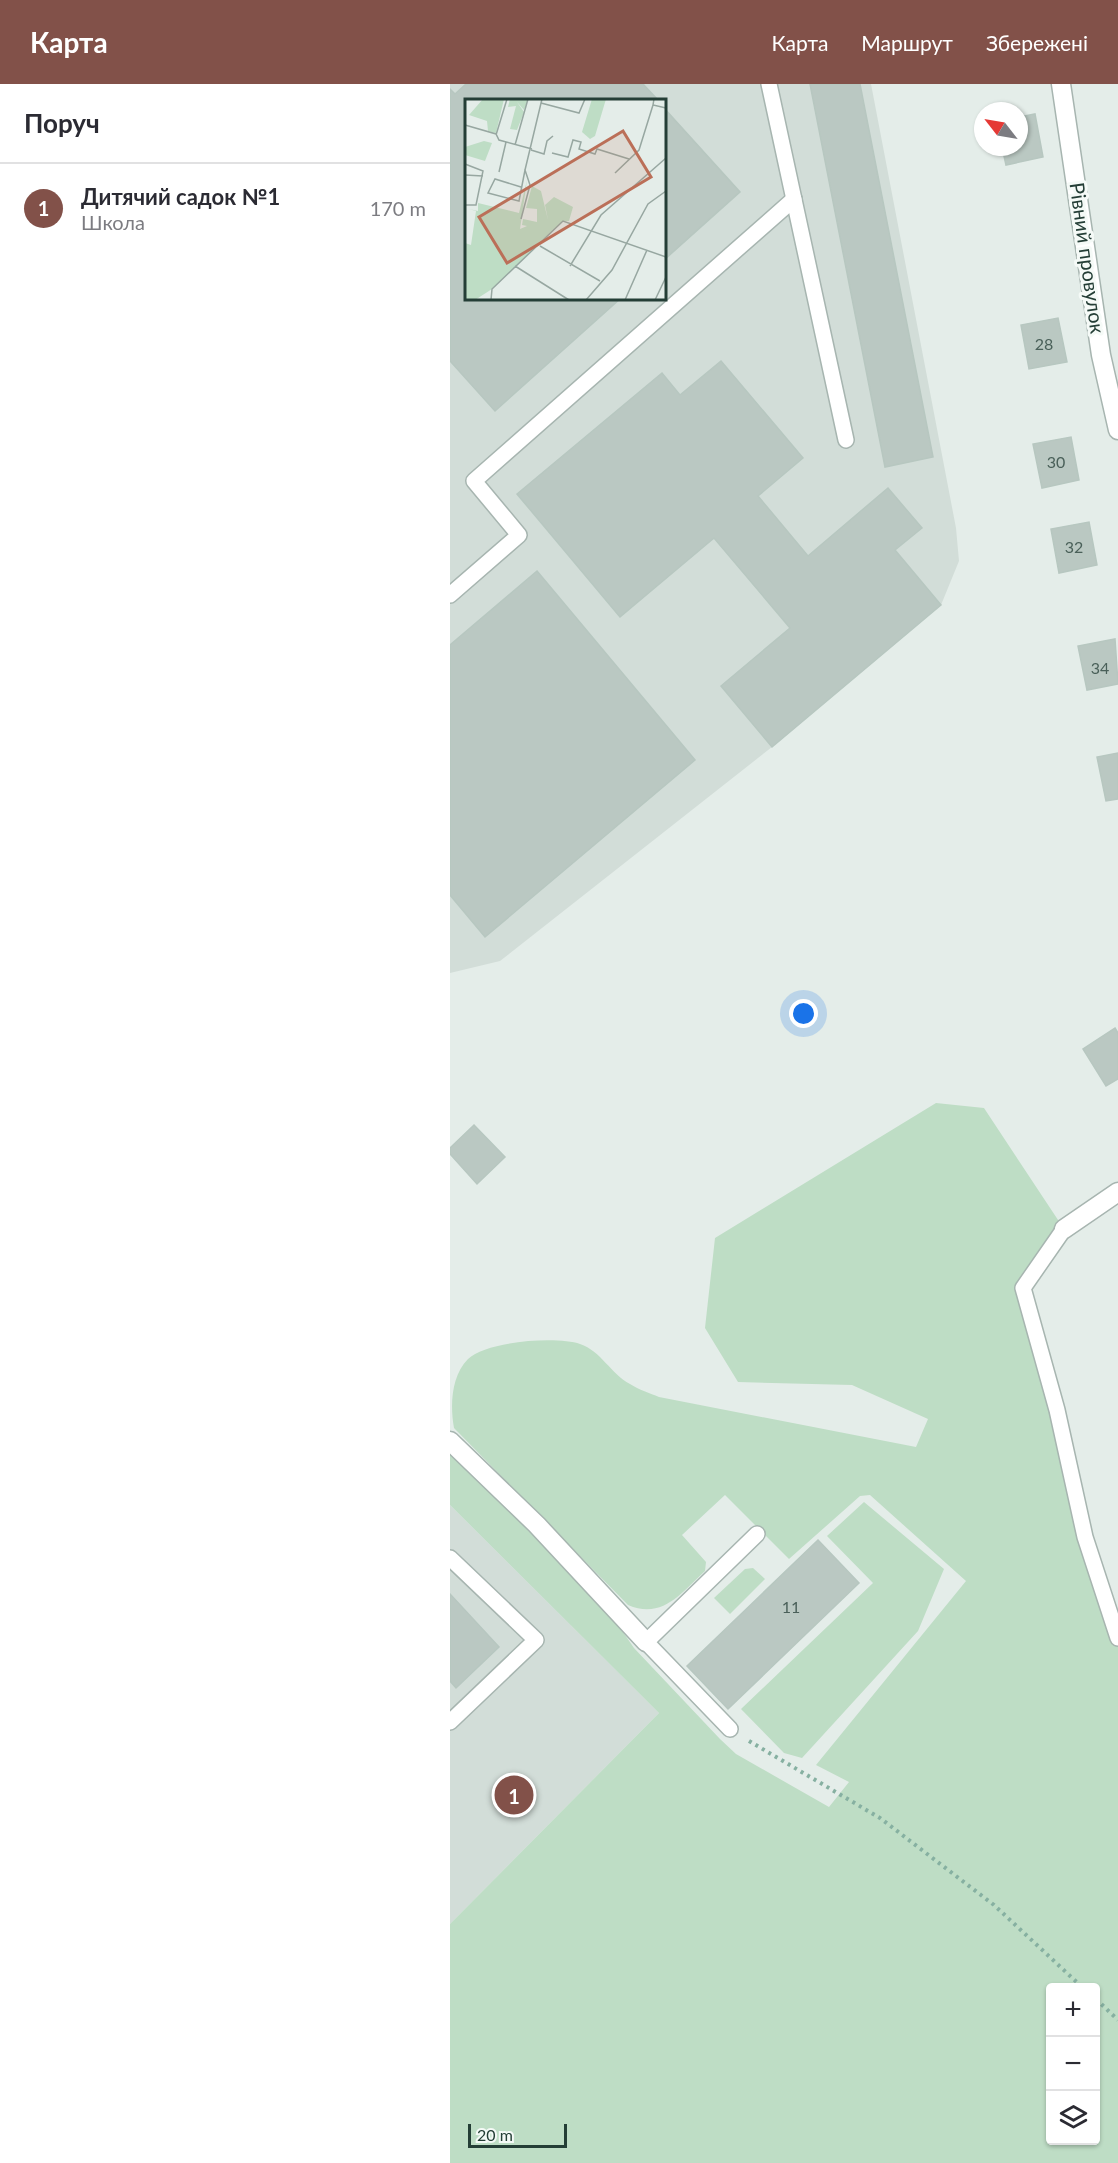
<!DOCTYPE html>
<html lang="uk">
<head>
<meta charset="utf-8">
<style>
  body { margin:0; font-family:Lato,sans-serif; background:#f2f2f3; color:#2b2b33 }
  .controls { position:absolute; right:18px; bottom:18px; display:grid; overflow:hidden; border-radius:6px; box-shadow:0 2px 4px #0004 }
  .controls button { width:54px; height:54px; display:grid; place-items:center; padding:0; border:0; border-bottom:2px solid #e1e1e2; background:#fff; color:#2b2b33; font:30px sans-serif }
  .compass { position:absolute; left:524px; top:18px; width:54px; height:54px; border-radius:50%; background:#fff; box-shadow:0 2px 4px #0004; rotate:301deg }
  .scale { position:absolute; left:18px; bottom:15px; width:99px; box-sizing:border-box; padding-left:6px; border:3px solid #243e36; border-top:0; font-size:16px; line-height:21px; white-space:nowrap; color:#243e36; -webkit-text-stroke:4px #f5faf7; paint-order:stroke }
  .you { position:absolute; left:354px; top:930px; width:21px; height:21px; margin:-15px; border:4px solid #fff; border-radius:50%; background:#1a73e8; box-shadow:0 0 0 9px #1a73e833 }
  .badge { display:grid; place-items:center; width:39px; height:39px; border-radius:50%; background:#825149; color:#fff; font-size:20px; font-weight:700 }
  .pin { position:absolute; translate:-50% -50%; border:3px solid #fff; box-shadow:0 2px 6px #0006 }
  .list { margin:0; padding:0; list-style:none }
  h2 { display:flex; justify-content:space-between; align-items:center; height:78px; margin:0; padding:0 24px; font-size:26px }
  h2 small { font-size:20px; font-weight:400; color:#7c7c81 }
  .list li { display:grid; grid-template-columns:39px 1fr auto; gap:18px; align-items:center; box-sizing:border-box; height:90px; padding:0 24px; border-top:2px solid #e1e1e2 }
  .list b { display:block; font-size:22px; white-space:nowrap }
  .list p { margin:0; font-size:20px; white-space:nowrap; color:#7c7c81 }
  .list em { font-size:20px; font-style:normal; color:#7c7c81 }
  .icon { flex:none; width:33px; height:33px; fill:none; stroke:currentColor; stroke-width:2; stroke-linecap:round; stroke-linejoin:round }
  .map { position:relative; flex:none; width:668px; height:2079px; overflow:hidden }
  header { display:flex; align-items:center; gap:36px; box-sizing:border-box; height:84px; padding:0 30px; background:#825149; color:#fff }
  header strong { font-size:28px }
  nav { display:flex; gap:33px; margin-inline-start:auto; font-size:21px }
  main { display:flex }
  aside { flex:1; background:#fff }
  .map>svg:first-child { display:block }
</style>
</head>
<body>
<header>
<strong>Карта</strong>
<nav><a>Карта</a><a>Маршрут</a><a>Збережені</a></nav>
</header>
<main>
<aside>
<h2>Поруч<small></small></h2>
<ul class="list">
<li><span class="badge">1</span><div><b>Дитячий садок №1</b><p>Школа</p></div><em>170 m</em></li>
</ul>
</aside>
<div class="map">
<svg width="668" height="2079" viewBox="0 0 668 2079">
  <rect width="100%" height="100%" fill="#e4ede9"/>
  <g fill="#d2ddd8" fill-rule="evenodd">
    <path d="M 0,0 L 421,0 L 506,444 L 509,477 L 491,521 L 322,663 L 50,877 L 0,889 ZM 16,16 L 214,16 L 214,214 L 16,214 Z"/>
    <path d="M 0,1421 L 209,1629 L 0,1840 Z"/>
  </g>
  <g fill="#beddc5" fill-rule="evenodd">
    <path d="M 486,1019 L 534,1024 L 614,1145 L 573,1205 L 668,1554 L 668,2079 L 0,2079 L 0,1840 L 209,1629 L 0,1421 L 0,1368 L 157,1525 L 184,1564 L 270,1655 L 286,1670 L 379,1723 L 399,1698 L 366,1681 L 516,1497 L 420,1411 L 410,1412 L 339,1475 L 275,1411 L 232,1451 L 256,1478 L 255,1487 C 232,1508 213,1536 178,1521 L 4,1344 C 0,1322 1,1292 18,1275 C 36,1257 107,1252 130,1260 C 151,1267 161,1290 180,1300 C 189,1306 200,1309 209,1313 L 466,1363 L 478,1335 L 402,1301 L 288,1298 L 255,1244 L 265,1154 ZM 600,1904 L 646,1904 L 646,2056 L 600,2056 Z"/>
    <path d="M 414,1418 L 494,1485 L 468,1547 L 352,1674 L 334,1669 L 291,1625 L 423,1499 L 377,1452 Z"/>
    <path d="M 303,1484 L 315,1495 L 280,1530 L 264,1514 L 295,1485 Z"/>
  </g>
  <g fill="#bac8c2" stroke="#b7c7c0" stroke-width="1.5">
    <path d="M 16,0 L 193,0 L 208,16 L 16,16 L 16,214 L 171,214 L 45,327 L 0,277 L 0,5 L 5,10 Z"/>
    <path d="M 360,0 L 410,0 L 483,373 L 435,383 Z"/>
    <path d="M 214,24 L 290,108 L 214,176 Z"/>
    <path d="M 585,30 L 593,73 L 556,81 L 552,63 L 569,63 L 569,33 Z"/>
    <path d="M 608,234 L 617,278 L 579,285 L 571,241 Z"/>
    <path d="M 271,277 L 353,374 L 308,412 L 358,472 L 438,404 L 472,444 L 445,466 L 491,521 L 322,663 L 271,602 L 340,544 L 264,454 L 170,533 L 67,410 L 212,289 L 230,311 Z"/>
    <path d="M 621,353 L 629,396 L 592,404 L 583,360 Z"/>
    <path d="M 639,438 L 647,481 L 609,489 L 601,445 Z"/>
    <path d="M 87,487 L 245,676 L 35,853 L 0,811 L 0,561 Z"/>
    <path d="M 665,555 L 668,600 L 637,606 L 628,562 Z"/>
    <path d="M 668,669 L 668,715 L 656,717 L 647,673 Z"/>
    <path d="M 665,944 L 668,949 L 668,995 L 656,1002 L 633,965 Z"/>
    <path d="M 24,1041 L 55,1073 L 27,1100 L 0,1070 L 0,1064 Z"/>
    <path d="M 368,1456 L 409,1499 L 278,1625 L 237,1582 Z"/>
    <path d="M 0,1510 L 49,1563 L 6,1604 L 0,1597 Z"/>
  </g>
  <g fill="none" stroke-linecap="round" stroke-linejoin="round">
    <defs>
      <g id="service">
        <path d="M 319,0 L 396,356"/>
        <path d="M 0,511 L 69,451 L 24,397 L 344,115"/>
        <path d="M 614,1145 L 573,1204 L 607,1326 L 635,1453 L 668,1554"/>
        <path d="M 0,1474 L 86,1556 L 0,1638"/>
        <path d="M 280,1645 L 196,1558 L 307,1450"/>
      </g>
      <g id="minor">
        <path d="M 611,0 L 651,271 L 668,346"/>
        <path d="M 614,1145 L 668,1108"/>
        <path d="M 0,1357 L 87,1441 L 196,1558"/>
      </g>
    </defs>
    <use href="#service" stroke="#a7b5b0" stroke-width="18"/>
    <use href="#minor" stroke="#a7b5b0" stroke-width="21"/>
    <g stroke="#86b0a1" stroke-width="4" stroke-dasharray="3 4.5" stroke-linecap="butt">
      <path d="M 299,1657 L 430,1734 L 544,1821 L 633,1904"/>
      <path d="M 646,1915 L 668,1936"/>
    </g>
    <use href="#service" stroke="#fff" stroke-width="15"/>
    <use href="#minor" stroke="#fff" stroke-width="18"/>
  </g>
  <g text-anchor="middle" stroke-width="6" stroke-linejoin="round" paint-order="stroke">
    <g font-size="16" fill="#4a6059">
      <text x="594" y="266">28</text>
      <text x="606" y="384">30</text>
      <text x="624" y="469">32</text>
      <text x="650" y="590">34</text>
      <text x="341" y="1529">11</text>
    </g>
    <g font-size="20" fill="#243e36" stroke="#f5faf7">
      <text transform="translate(637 174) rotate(82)" y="7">Рівний провулок</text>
    </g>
  </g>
  <g transform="translate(15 15)">
    <rect width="201" height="201" fill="#e4ede9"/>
    <path d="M 18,0 L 39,0 L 31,34 L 23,32 L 22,22 L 4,16 ZM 45,0 L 63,0 L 59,11 L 52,3 L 59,13 L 52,31 L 45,30 L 51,7 L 43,8 ZM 127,0 L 141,0 L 130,37 L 125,40 L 117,33 ZM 19,42 L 27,44 L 20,62 L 0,56 L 0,48 ZM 62,81 L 55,130 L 62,127 L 57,126 L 58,120 L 72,123 L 72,110 L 61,109 L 67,87 L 76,92 L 83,121 L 80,106 L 89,98 L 108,108 L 104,122 L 98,122 L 27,190 L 10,201 L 0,201 L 0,144 L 6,146 L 11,112 L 4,110 L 13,112 L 13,104 L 54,114 Z" fill="#beddc5"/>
    <path fill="none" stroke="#97a7a1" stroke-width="1.5" d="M 189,0 L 188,6 L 201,9M 76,4 L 114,14 L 120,0M 0,26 L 31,35 L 34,41 L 67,50M 31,36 L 42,0M 50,46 L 63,0M 66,51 L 79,55 L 82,42 L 88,37M 87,54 L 103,58 L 108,41 L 116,43 L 114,50 L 130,55 L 132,50 L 164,60M 0,65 L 18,72 L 11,106 L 0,106M 34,73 L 41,43M 150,74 L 174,51 L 188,6M 0,76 L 18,77M 56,88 L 30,80 L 23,94 L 54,102 L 60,71M 56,120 L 65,86 L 60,71 L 77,0M 75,147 L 135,182M 50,167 L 104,201M 105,167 L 136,116 L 201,59M 26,201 L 27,190 L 98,122 L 201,158M 121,201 L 147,171 L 183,105 L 201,92M 160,201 L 182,151M 190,201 L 201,178"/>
    <path fill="#bb6f58" fill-opacity="0.15" stroke="#bb6f58" stroke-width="3" d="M 158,32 L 186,78 L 42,164 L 14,118 Z"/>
    <rect width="201" height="201" fill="none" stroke="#243e36" stroke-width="3"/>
  </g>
</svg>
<div class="controls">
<button>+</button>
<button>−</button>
<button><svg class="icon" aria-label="layers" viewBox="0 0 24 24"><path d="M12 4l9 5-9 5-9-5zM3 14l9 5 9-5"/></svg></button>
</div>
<svg class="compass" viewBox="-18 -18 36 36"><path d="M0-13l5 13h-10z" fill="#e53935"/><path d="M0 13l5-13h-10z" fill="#7c7c81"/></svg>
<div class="scale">20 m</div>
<div class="you"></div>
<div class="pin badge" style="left:64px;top:1711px">1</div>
</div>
</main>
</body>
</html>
